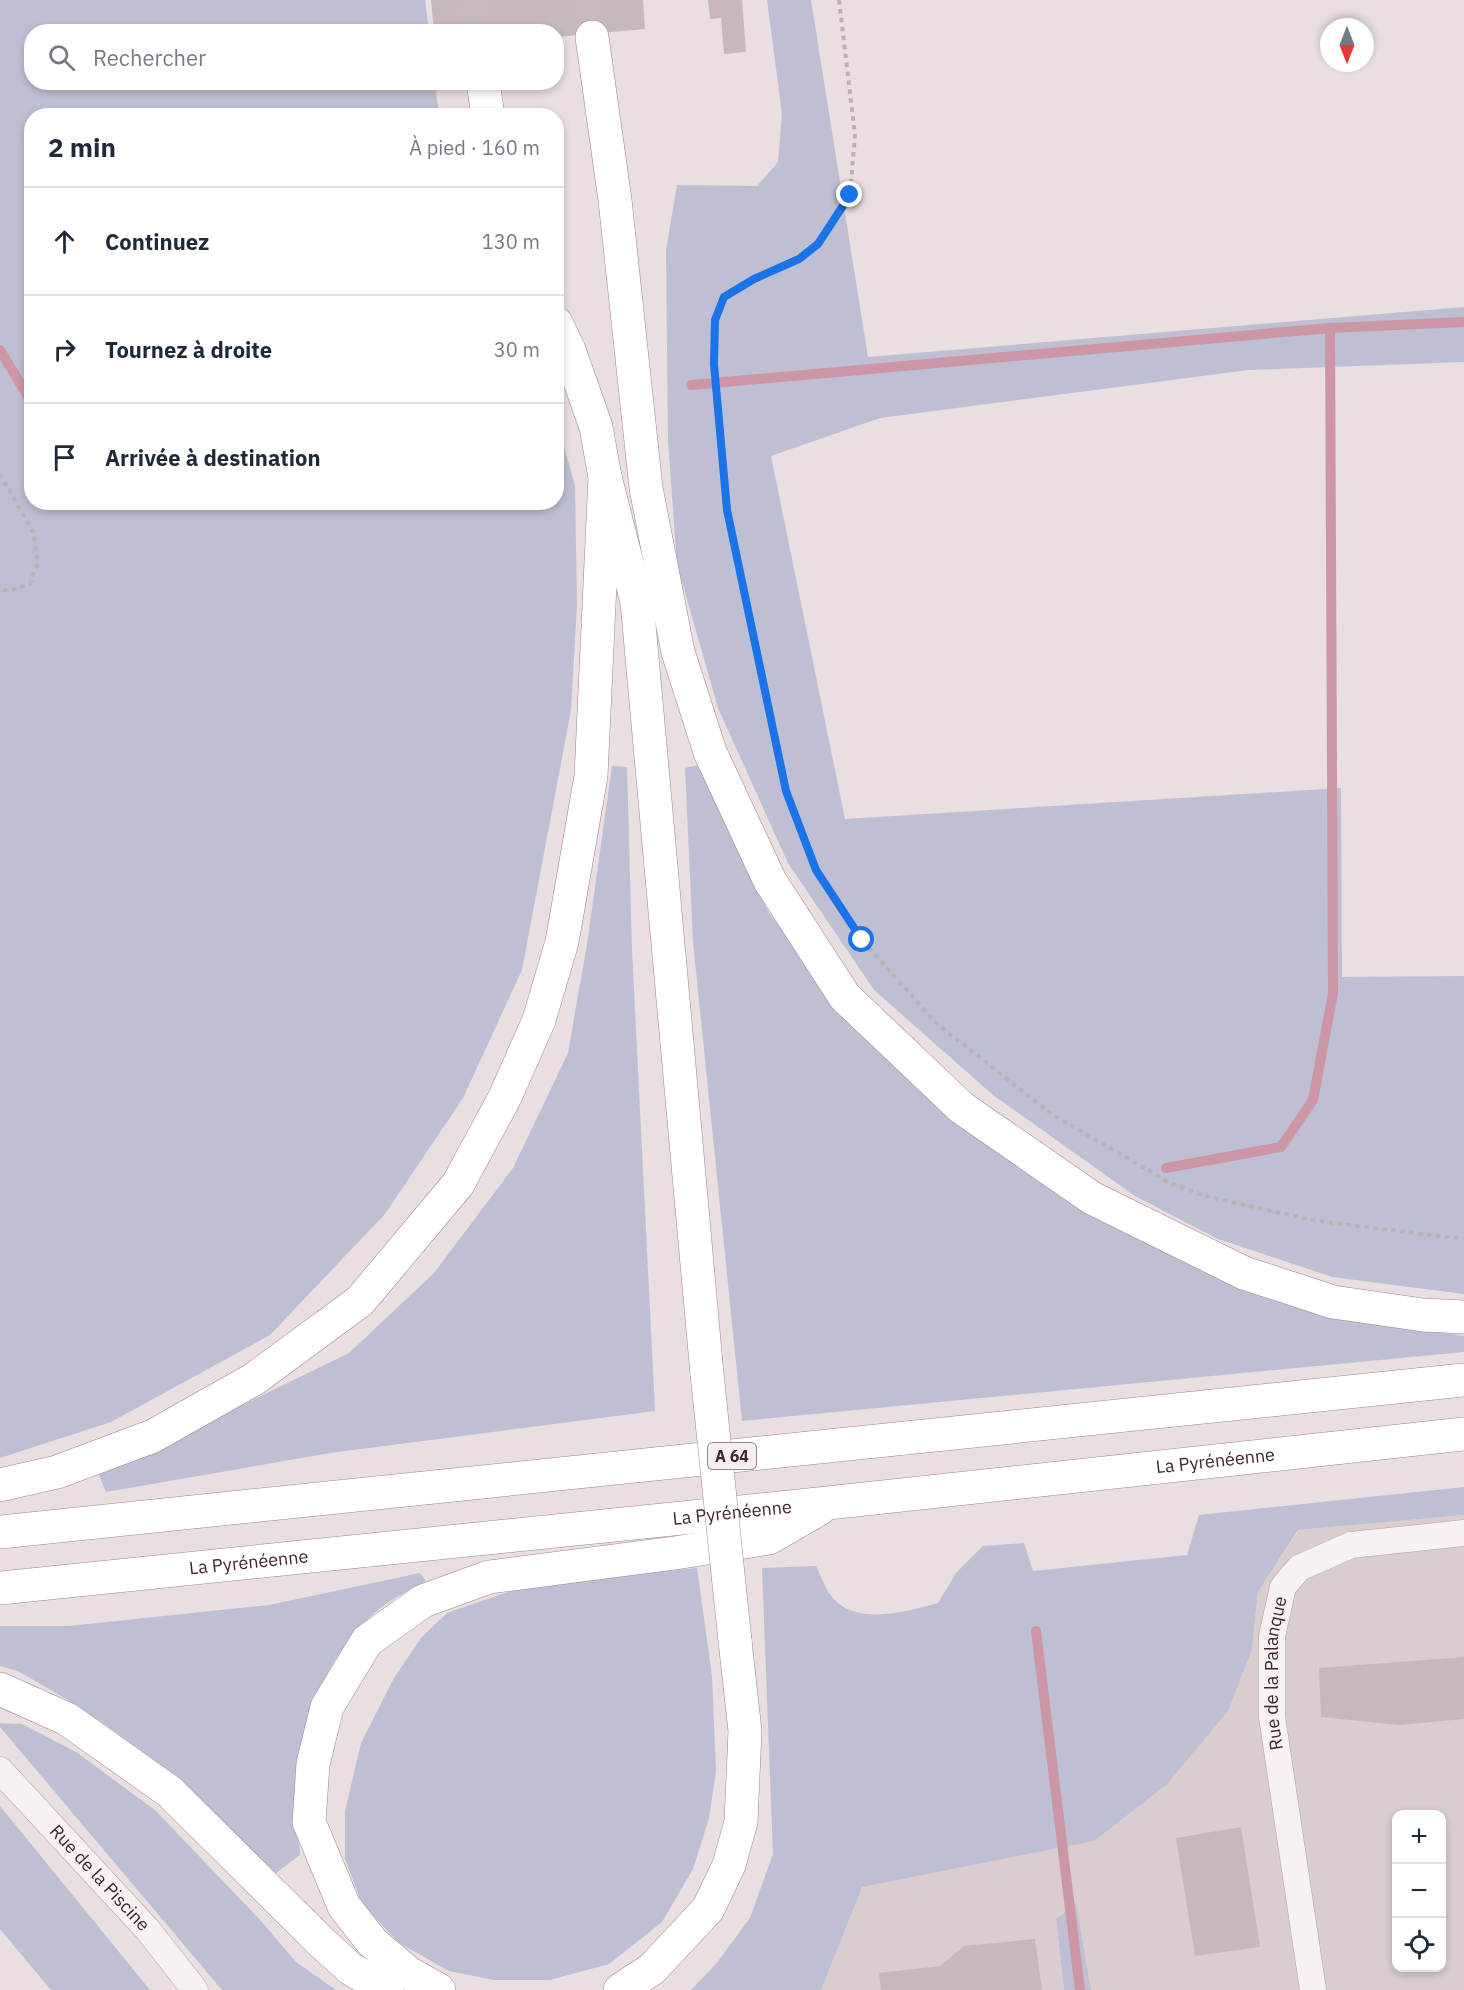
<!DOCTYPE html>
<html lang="fr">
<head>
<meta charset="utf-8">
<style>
  body { margin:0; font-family:"IBM Plex Sans",sans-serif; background:#f2f2f3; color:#1f2937 }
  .controls { position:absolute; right:18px; bottom:18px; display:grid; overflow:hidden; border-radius:12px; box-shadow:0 3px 9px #0003 }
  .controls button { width:54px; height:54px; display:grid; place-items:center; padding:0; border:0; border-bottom:2px solid #e0e1e3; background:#fff; color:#1f2937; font:30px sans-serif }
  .compass { position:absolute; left:1320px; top:18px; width:54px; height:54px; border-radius:50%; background:#fff; box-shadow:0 3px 9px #0003; rotate:180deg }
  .stop { position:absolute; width:18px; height:18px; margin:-14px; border:4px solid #1a73e8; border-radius:50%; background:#fff }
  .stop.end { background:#1a73e8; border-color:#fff; box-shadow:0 2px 6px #0008 }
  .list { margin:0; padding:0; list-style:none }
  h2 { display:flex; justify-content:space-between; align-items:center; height:78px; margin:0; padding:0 24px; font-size:26px }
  h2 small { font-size:20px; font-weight:400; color:#747a83 }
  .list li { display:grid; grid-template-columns:39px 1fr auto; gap:18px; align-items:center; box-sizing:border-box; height:108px; padding:0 24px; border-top:2px solid #e0e1e3 }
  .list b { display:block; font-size:22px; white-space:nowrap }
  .list em { font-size:20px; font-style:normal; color:#747a83 }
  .icon { flex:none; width:33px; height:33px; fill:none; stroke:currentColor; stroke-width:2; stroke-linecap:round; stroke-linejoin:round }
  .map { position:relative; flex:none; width:1464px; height:1990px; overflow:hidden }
  .search { position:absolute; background:#fff; box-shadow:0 3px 9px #0003; left:24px; top:24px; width:540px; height:66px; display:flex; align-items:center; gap:15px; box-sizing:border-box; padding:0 21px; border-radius:24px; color:#747a83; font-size:22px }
  .panel { position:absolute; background:#fff; box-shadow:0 3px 9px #0003; left:24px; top:108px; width:540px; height:402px; border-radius:24px }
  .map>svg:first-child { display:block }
</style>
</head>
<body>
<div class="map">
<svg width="1464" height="1990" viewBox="0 0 1464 1990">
  <rect width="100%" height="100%" fill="#e9dee0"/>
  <path fill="#dbccce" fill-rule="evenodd" d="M 1464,1515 L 1464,1990 L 1091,1990 L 1075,1903 L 1056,1919 L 1064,1990 L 821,1990 L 861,1887 L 1094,1841 L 1252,1649 L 1258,1592 L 1299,1530 ZM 1396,1814 L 1442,1814 L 1442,1968 L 1396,1968 Z"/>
  <g fill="#bfbfd4">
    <path d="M 0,0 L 425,0 L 429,31 L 32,32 L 32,82 L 435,83 L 439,115 L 32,116 L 32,502 L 556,502 L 557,421 L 575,486 L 577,604 L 571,710 L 522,970 L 463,1098 L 385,1214 L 270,1335 L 111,1422 L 0,1458 Z"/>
    <path d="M 767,0 L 811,0 L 868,357 L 1464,307 L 1464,362 L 1249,370 L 880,418 L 771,456 L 845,819 L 1341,788 L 1342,977 L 1464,976 L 1464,1294 L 1332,1277 L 1218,1239 L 1135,1196 L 993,1095 L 874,990 L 788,863 L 718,708 L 677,564 L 668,441 L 666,250 L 677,185 L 757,186 L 778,162 L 782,114 Z"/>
    <path d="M 698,765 L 769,913 L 848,1017 L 962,1124 L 1373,1322 L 1464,1336 L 1464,1352 L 742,1421 L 693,942 L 685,768 Z"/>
    <path d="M 612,766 L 627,767 L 632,950 L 655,1411 L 330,1453 L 106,1492 L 99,1475 L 349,1353 L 434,1273 L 513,1168 L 568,1053 L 587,944 Z"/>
    <path d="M 1464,1487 L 1464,1515 L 1298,1530 L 1258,1592 L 1252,1649 L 1228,1711 L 1166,1785 L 1094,1841 L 862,1887 L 821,1990 L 691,1990 L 716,1964 L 750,1918 L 773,1854 L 762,1568 L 816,1566 C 821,1576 826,1591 834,1599 C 857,1626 910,1611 938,1603 L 956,1573 L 983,1546 L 1024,1543 L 1033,1571 L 1187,1555 L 1199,1515 Z"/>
    <path d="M 697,1568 L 712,1676 L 716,1771 L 709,1818 L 693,1869 L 662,1922 L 609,1964 L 550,1980 L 494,1980 L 449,1971 L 399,1943 L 362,1904 L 345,1859 L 345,1811 L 361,1743 L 394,1678 L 421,1638 L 447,1613 L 525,1586 Z"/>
    <path d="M 420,1573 L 426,1581 C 411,1590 392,1598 379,1609 C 327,1654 303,1714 296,1782 C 294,1805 299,1831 300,1855 L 276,1873 L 171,1773 L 117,1733 L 68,1700 L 18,1671 L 0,1666 L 0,1626 L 69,1626 L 269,1605 Z"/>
    <path d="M 0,1723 L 22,1724 L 76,1752 L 155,1810 L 262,1922 L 296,1962 L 336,1990 L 222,1990 L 0,1727 Z"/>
    <path d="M 0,1806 L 150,1990 L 51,1990 L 0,1929 Z"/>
    <path d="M 1076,1903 L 1091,1990 L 1064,1990 L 1056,1919 Z"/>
  </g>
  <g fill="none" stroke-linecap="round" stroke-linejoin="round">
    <g stroke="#cc96a5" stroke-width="10">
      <path d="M 0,350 L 32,403"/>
      <path d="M 691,385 L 1330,328 L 1464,322"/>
      <path d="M 1166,1168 L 1281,1147 L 1313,1100 L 1333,993 L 1330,328"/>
      <path d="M 1036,1631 L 1080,1990"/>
    </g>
  </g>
  <g fill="#c9b8bb">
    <path d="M 431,0 L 643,0 L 645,29 L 556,37 L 556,32 L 434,32 Z"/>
    <path d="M 708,0 L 742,0 L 746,52 L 724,54 L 721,18 L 710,19 Z"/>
    <path d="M 1464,1657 L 1464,1719 L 1399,1725 L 1321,1717 L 1319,1668 Z"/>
    <path d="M 1241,1827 L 1260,1947 L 1195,1956 L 1176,1838 Z"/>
    <path d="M 1035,1939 L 1042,1990 L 881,1990 L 879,1973 L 940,1966 L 964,1946 Z"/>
  </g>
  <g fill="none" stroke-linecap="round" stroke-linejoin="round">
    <g stroke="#c7b9bc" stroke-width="33" stroke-dasharray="33 16" stroke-linecap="butt">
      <path d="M 472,0 L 476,32"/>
      <path d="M 587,0 L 592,37"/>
    </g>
    <defs>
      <g id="minor">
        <path id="s1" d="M 0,1770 L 147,1929 L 195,1990"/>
        <path id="s2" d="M 1313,1990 L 1272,1717 L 1272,1636 L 1283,1587 L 1299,1568 L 1351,1545 L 1464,1533"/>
      </g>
      <g id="motorway">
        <path d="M 592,37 L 615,200 L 646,488 L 678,652 L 710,752 L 770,881 L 845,997 L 962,1108 L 1092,1198 L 1244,1273 L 1333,1302 L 1423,1315 L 1464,1317"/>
        <path d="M 483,82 L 488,116"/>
        <path d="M 556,323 L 569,350 L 596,427 L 605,477 L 637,602 L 707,1374"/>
        <path d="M 0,1485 L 57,1472 L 153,1436 L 254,1379 L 360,1301 L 458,1184 L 505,1097 L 539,1020 L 562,942 L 591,776 L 605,477"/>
        <path d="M 0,1532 L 1464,1380"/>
        <path id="s3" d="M 0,1588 L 828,1503 L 1464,1434"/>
        <path d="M 0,1689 L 67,1719 L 170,1792 L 320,1941 L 351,1969 L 387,1990"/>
        <path d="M 439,1990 L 410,1974 L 372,1942 L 344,1906 L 309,1822 L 313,1764 L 327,1707 L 367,1641 L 423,1601 L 489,1577 L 675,1553 L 769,1538 L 819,1509"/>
        <path d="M 620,1990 L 652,1969 L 708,1909 L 729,1865 L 741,1822 L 745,1731 L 735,1641"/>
      </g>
    </defs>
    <use href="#minor" stroke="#b3a3a6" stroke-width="27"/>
    <use href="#motorway" stroke="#a18489" stroke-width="34"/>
    <g stroke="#bdb0b2" stroke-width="4" stroke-dasharray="4.5 4.5" stroke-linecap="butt">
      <path d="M 839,0 L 855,135 L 850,195 L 818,244 L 799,259 L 754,279 L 724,297 L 715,320 L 714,364 L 727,510 L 786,791 L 816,870 L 862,940 L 936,1023 L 1053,1115 L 1172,1184 L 1209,1197 L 1317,1221 L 1464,1239"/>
      <path d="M 0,474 L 33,532 L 38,562 L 30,584 L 8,591 L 0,589"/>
    </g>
    <use href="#minor" stroke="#f7f1f2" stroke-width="26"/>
    <use href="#motorway" stroke="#fff" stroke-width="33"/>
    <defs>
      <path id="motorway-bridge" d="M 707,1374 L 735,1641"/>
    </defs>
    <use href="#motorway-bridge" stroke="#a18489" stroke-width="34" stroke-linecap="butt"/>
    <use href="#motorway-bridge" stroke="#fff" stroke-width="33"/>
  </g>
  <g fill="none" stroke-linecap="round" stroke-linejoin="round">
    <path stroke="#1a73e8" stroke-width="8" d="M 850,195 L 818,244 L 799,259 L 754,279 L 724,297 L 715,320 L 714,364 L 727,510 L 786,791 L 816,870 L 862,940"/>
  </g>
  <g text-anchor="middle" stroke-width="4.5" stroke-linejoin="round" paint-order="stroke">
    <rect fill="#f6eef0" stroke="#776265" stroke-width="1.5" x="708" y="1443" width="48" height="26" rx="4.5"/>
    <g font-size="16" font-weight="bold" fill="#41262a">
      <text x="732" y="1462">A 64</text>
    </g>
    <g font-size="18" fill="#41262a" stroke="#f6eef0">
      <text dy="6" stroke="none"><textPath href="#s3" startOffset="1222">La Pyrénéenne</textPath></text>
      <text dy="6" stroke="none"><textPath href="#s3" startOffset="736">La Pyrénéenne</textPath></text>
      <text dy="6" stroke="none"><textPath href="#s3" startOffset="250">La Pyrénéenne</textPath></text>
      <text dy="6" stroke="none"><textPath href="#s2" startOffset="320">Rue de la Palanque</textPath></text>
      <text dy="6" stroke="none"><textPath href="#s1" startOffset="147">Rue de la Piscine</textPath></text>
    </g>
  </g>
</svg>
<div class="controls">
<button>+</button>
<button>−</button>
<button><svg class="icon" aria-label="locate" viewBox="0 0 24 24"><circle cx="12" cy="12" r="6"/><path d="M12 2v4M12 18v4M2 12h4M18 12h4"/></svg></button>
</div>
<svg class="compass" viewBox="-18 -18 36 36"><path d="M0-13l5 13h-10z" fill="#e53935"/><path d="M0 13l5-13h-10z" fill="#747a83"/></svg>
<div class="stop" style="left:862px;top:940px"></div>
<div class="stop end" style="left:850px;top:195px"></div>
<div class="search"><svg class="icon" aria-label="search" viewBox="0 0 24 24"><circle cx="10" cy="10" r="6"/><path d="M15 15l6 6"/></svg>Rechercher</div>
<section class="panel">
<h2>2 min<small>À pied · 160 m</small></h2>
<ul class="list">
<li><svg class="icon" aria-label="ahead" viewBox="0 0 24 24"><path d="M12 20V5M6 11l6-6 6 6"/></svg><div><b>Continuez</b></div><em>130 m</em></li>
<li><svg class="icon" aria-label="right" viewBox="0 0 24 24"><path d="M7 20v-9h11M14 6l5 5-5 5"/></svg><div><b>Tournez à droite</b></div><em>30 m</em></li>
<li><svg class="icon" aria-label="arrive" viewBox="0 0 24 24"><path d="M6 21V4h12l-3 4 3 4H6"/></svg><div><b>Arrivée à destination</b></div></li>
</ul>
</section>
</div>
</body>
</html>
